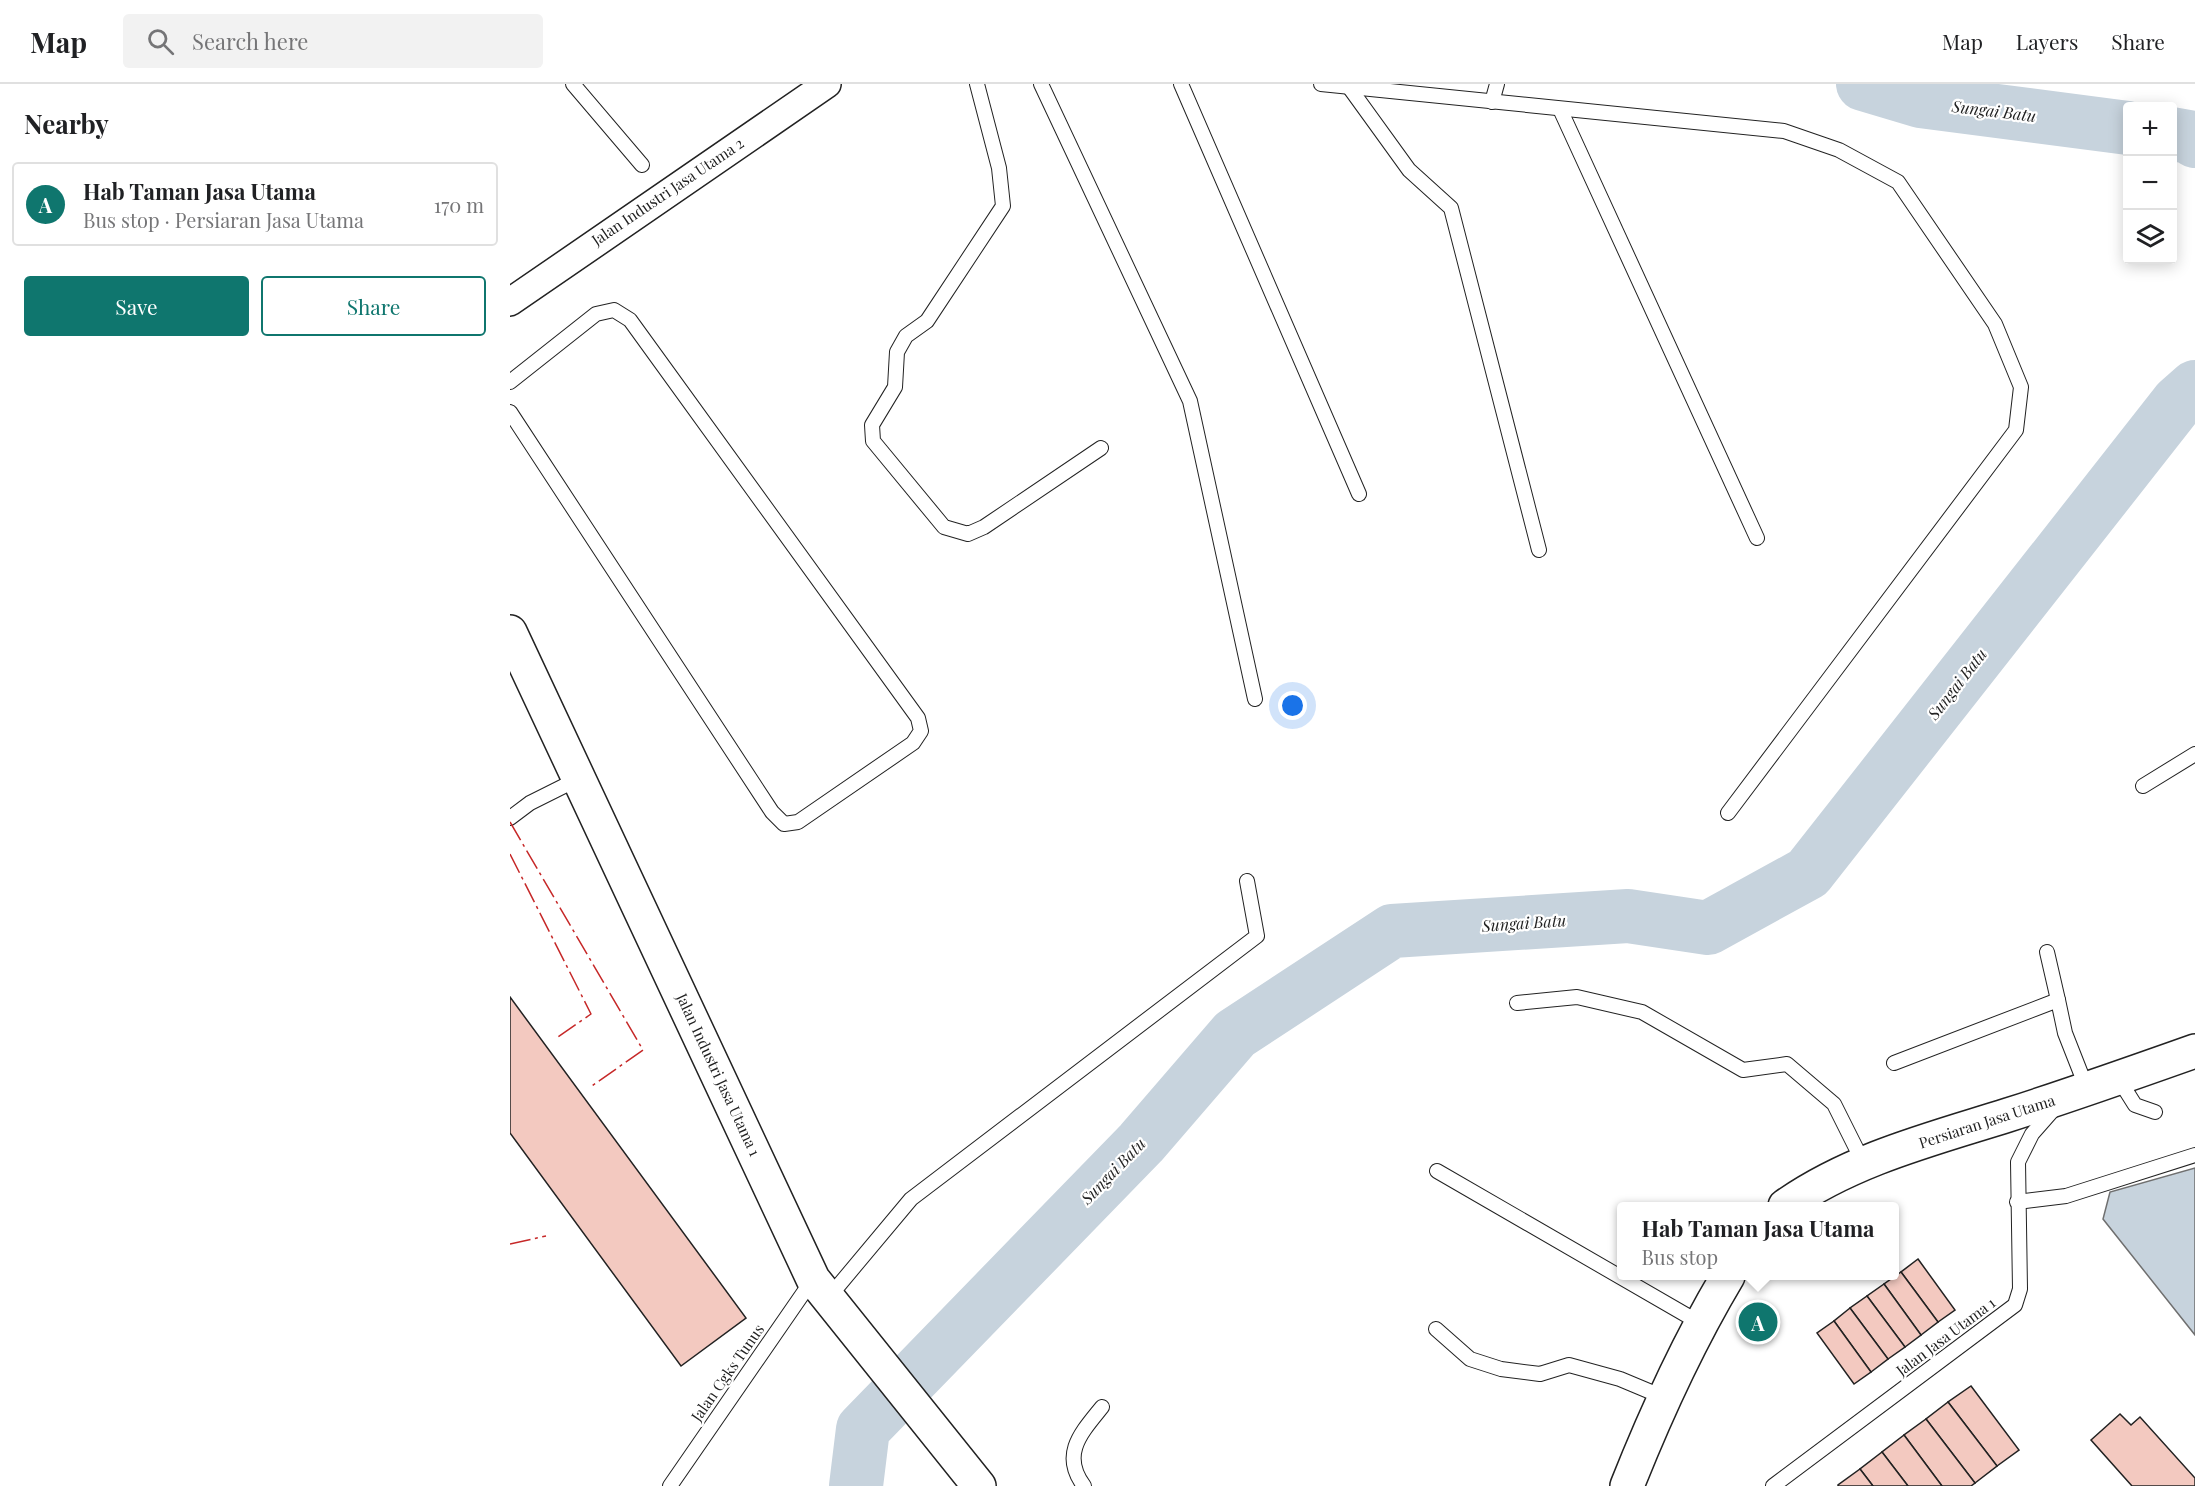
<!DOCTYPE html>
<html lang="en">
<head>
<meta charset="utf-8">
<style>
  body { margin:0; font-family:"Playfair Display",serif; background:#f2f2f2; color:#202124 }
  .controls { position:absolute; right:18px; top:18px; display:grid; overflow:hidden; border-radius:6px; box-shadow:0 3px 15px #0003 }
  .controls button { width:54px; height:54px; display:grid; place-items:center; padding:0; border:0; border-bottom:2px solid #e0e0e0; background:#fff; color:#202124; font:30px sans-serif }
  .you { position:absolute; left:783px; top:622px; width:21px; height:21px; margin:-15px; border:4px solid #fff; border-radius:50%; background:#1a73e8; box-shadow:0 0 0 9px #1a73e833 }
  .badge { display:grid; place-items:center; width:39px; height:39px; border-radius:50%; background:#0f766e; color:#fff; font-size:20px; font-weight:700 }
  .pin { position:absolute; translate:-50% -50%; border:3px solid #fff; box-shadow:0 2px 6px #0006 }
  .popup { position:absolute; left:1107px; top:1118px; width:282px; height:78px; box-sizing:border-box; display:grid; place-content:center; border-radius:6px; background:#fff; filter:drop-shadow(0 2px 4px #0005); font-size:20px; white-space:nowrap; color:#757577 }
  .popup b { font-size:22px; color:#202124 }
  .popup::after { content:''; position:absolute; left:50%; top:100%; margin-left:-12px; border:12px solid transparent; border-top-color:#fff }
  .list { margin:0; padding:0; list-style:none }
  h2 { display:flex; justify-content:space-between; align-items:center; height:78px; margin:0; padding:0 24px; font-size:26px }
  h2 small { font-size:20px; font-weight:400; color:#757577 }
  .list li { display:grid; grid-template-columns:39px 1fr auto; gap:18px; align-items:center; box-sizing:border-box; height:84px; margin:0 12px 12px; padding:0 12px; border:2px solid #e0e0e0; border-radius:6px }
  .list b { display:block; font-size:22px; white-space:nowrap }
  .list p { margin:0; font-size:20px; white-space:nowrap; color:#757577 }
  .list em { font-size:20px; font-style:normal; color:#757577 }
  .actions { display:flex; gap:12px; padding:18px 24px }
  .actions a { flex:1; padding:14px 0; border:2px solid #0f766e; border-radius:6px; text-align:center; font-size:21px; color:#0f766e }
  .actions .main { background:#0f766e; color:#fff }
  .icon { flex:none; width:33px; height:33px; fill:none; stroke:currentColor; stroke-width:2; stroke-linecap:round; stroke-linejoin:round }
  .map { position:relative; flex:none; width:1685px; height:1402px; overflow:hidden }
  header { display:flex; align-items:center; gap:36px; box-sizing:border-box; height:84px; padding:0 30px; background:#fff; border-bottom:2px solid #e0e0e0 }
  header strong { font-size:28px }
  nav { display:flex; gap:33px; margin-inline-start:auto; font-size:21px }
  .search { width:420px; height:54px; background:#f2f2f2; display:flex; align-items:center; gap:15px; box-sizing:border-box; padding:0 21px; border-radius:6px; color:#757577; font-size:22px }
  main { display:flex }
  aside { flex:1; background:#fff }
  .map>svg:first-child { display:block }
</style>
</head>
<body>
<header>
<strong>Map</strong>
<div class="search"><svg class="icon" aria-label="search" viewBox="0 0 24 24"><circle cx="10" cy="10" r="6"/><path d="M15 15l6 6"/></svg>Search here</div>
<nav><a>Map</a><a>Layers</a><a>Share</a></nav>
</header>
<main>
<aside>
<h2>Nearby<small></small></h2>
<ul class="list">
<li><span class="badge">A</span><div><b>Hab Taman Jasa Utama</b><p>Bus stop · Persiaran Jasa Utama</p></div><em>170 m</em></li>
</ul>
<div class="actions"><a class="main">Save</a><a>Share</a></div>
</aside>
<div class="map">
<svg width="1685" height="1402" viewBox="0 0 1685 1402">
  <rect width="100%" height="100%" fill="#fff"/>
  <path fill="#c7d3dd" stroke="#6f6f6f" stroke-width="1.5" d="M 1685,1084 L 1685,1251 L 1593,1135 L 1600,1108 Z"/>
  <g fill="none" stroke-linecap="round" stroke-linejoin="round">
    <g stroke="#c7d3dd" stroke-width="54">
      <path d="M 1353,0 L 1410,17 L 1618,44"/>
      <path d="M 1662,50 L 1679,53 L 1685,57"/>
      <path d="M 346,1402 L 353,1345 L 631,1059 L 725,950 L 882,847 L 1118,832 L 1198,844 L 1298,789 L 1668,318 L 1685,303"/>
    </g>
  </g>
  <g fill="#f3c9c0" stroke="#222" stroke-width="1.5">
    <path d="M 0,913 L 236,1234 L 171,1282 L 0,1049 Z"/>
    <path d="M 1408,1175 L 1445,1226 L 1428,1238 L 1391,1188 Z"/>
    <path d="M 1391,1188 L 1428,1238 L 1411,1251 L 1374,1200 Z"/>
    <path d="M 1374,1200 L 1411,1251 L 1395,1263 L 1357,1212 Z"/>
    <path d="M 1357,1212 L 1395,1263 L 1378,1275 L 1340,1224 Z"/>
    <path d="M 1340,1224 L 1378,1275 L 1361,1288 L 1324,1237 Z"/>
    <path d="M 1324,1237 L 1361,1288 L 1344,1300 L 1307,1249 Z"/>
    <path d="M 1461,1302 L 1509,1366 L 1487,1382 L 1438,1318 Z"/>
    <path d="M 1438,1318 L 1487,1382 L 1465,1399 L 1416,1335 Z"/>
    <path d="M 1610,1330 L 1621,1341 L 1630,1333 L 1685,1394 L 1685,1402 L 1622,1402 L 1581,1356 Z"/>
    <path d="M 1416,1335 L 1465,1399 L 1461,1402 L 1432,1402 L 1394,1351 Z"/>
    <path d="M 1394,1351 L 1432,1402 L 1398,1402 L 1372,1368 Z"/>
    <path d="M 1372,1368 L 1398,1402 L 1363,1402 L 1350,1385 Z"/>
    <path d="M 1350,1385 L 1363,1402 L 1328,1402 L 1328,1401 Z"/>
  </g>
  <g fill="none" stroke-linecap="round" stroke-linejoin="round">
    <defs>
      <g id="service">
        <path d="M 63,0 L 132,81"/>
        <path d="M 467,0 L 489,84 L 493,122 L 417,237 L 396,252 L 387,268 L 385,303 L 362,341 L 363,357 L 434,443 L 458,450 L 474,443 L 591,364"/>
        <path d="M 531,0 L 680,317 L 745,615"/>
        <path d="M 671,0 L 849,410"/>
        <path d="M 811,0 L 1274,47 L 1329,66 L 1388,98 L 1485,240 L 1511,303 L 1506,346 L 1218,729"/>
        <path d="M 839,3 L 899,86 L 941,124 L 1029,466"/>
        <path d="M 982,18 L 987,0"/>
        <path d="M 1050,25 L 1247,454"/>
        <path d="M 0,298 L 86,230 L 104,226 L 120,236 L 408,634 L 411,647 L 403,659 L 288,738 L 274,740 L 262,728 L 0,328"/>
        <path d="M 1633,702 L 1685,670"/>
        <path d="M 0,734 L 20,719 L 70,694"/>
        <path d="M 1537,868 L 1548,916"/>
        <path d="M 1007,919 L 1067,913 L 1132,928 L 1233,986 L 1277,980 L 1324,1020 L 1354,1080"/>
        <path d="M 1384,979 L 1548,916 L 1555,949 L 1577,1005"/>
        <path d="M 1608,994 L 1625,1021 L 1645,1028"/>
        <path d="M 927,1087 L 1190,1239"/>
        <path d="M 1507,1118 L 1556,1112 L 1685,1071"/>
        <path d="M 319,1213 L 401,1115 L 747,852 L 737,797"/>
        <path d="M 926,1245 L 960,1275 L 991,1285 L 1030,1290 L 1059,1281 L 1110,1295 L 1153,1313"/>
        <path d="M 160,1402 L 303,1195"/>
        <path d="M 574,1402 C 550,1370 572,1348 592,1323"/>
        <path d="M 1263,1402 L 1505,1221 L 1510,1205 L 1508,1078 L 1522,1050 L 1544,1025"/>
      </g>
      <path id="minor" d="M 0,218 L 317,0"/>
      <g id="tertiary">
        <path d="M 0,548 L 303,1195 L 469,1402"/>
        <path d="M 1275,1122 C 1342,1075 1422,1055 1498,1031 C 1561,1011 1623,989 1685,967"/>
        <path d="M 1117,1402 C 1146,1329 1178,1259 1218,1192"/>
      </g>
    </defs>
    <use href="#service" stroke="#222" stroke-width="16"/>
    <use href="#minor" stroke="#222" stroke-width="30"/>
    <use href="#tertiary" stroke="#222" stroke-width="36"/>
    <use href="#service" stroke="#fff" stroke-width="14"/>
    <use href="#minor" stroke="#fff" stroke-width="27"/>
    <use href="#tertiary" stroke="#fff" stroke-width="33"/>
    <g stroke="#c62828" stroke-width="1.5" stroke-dasharray="21 4.5 3 4.5" stroke-linecap="butt">
      <path d="M 0,738 L 133,966 L 79,1004"/>
      <path d="M 0,770 L 81,930 L 45,955"/>
      <path d="M 0,1160 L 36,1152"/>
    </g>
  </g>
  <g text-anchor="middle" stroke-width="4.5" stroke-linejoin="round" paint-order="stroke">
    <g font-size="15" fill="#222" stroke="#fff">
      <text transform="translate(158 108) rotate(-34)" y="5">Jalan Industri Jasa Utama 2</text>
      <text transform="translate(208 991) rotate(65)" y="5">Jalan Industri Jasa Utama 1</text>
      <text transform="translate(1477 1038) rotate(-18)" y="5">Persiaran Jasa Utama</text>
      <text transform="translate(1436 1253) rotate(-37)" y="5">Jalan Jasa Utama 1</text>
      <text transform="translate(218 1289) rotate(-55)" y="5">Jalan Cgks Tunus</text>
    </g>
    <g font-size="16" font-style="italic" fill="#222" stroke="#fff">
      <text transform="translate(1484 27) rotate(7)" y="6">Sungai Batu</text>
      <text transform="translate(1447 600) rotate(-52)" y="6">Sungai Batu</text>
      <text transform="translate(1014 839) rotate(-4)" y="6">Sungai Batu</text>
      <text transform="translate(603 1087) rotate(-46)" y="6">Sungai Batu</text>
    </g>
  </g>
</svg>
<div class="controls">
<button>+</button>
<button>−</button>
<button><svg class="icon" aria-label="layers" viewBox="0 0 24 24"><path d="M12 4l9 5-9 5-9-5zM3 14l9 5 9-5"/></svg></button>
</div>
<div class="you"></div>
<div class="pin badge" style="left:1248px;top:1238px">A</div>
<div class="popup"><b>Hab Taman Jasa Utama</b>Bus stop</div>
</div>
</main>
</body>
</html>
